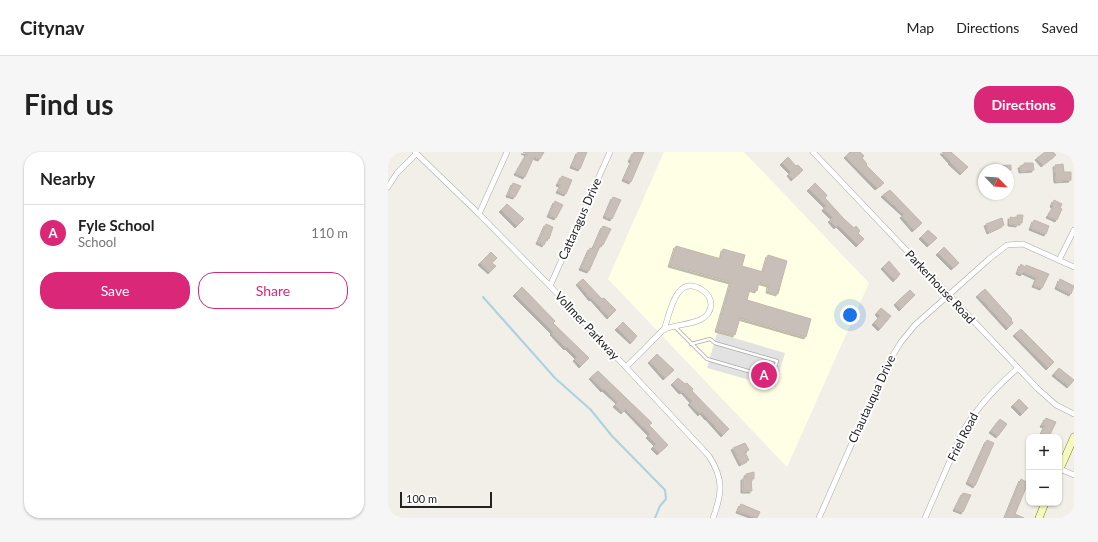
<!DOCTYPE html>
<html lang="en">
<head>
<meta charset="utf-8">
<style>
  body { margin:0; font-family:Lato,sans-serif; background:#f6f6f6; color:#222 }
  .controls { position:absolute; right:12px; bottom:12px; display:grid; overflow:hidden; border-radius:8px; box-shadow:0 1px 3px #0004 }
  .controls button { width:36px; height:36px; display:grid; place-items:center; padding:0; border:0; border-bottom:1px solid #e0e0e0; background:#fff; color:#222; font:20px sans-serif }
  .compass { position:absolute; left:590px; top:12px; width:36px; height:36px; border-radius:50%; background:#fff; box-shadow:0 1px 3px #0004; rotate:115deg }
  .scale { position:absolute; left:12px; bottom:10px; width:92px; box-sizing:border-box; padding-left:4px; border:2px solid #222; border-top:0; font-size:11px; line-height:14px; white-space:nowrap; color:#222; -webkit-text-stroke:3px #fff; paint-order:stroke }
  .you { position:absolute; left:462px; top:163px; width:14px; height:14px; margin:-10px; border:3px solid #fff; border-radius:50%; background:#1a73e8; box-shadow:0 0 0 6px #1a73e833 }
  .badge { display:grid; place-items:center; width:26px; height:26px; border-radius:50%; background:#db2777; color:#fff; font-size:13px; font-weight:700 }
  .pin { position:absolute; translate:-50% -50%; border:2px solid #fff; box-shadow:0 1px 4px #0006 }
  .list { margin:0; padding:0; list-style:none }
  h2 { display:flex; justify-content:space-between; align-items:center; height:52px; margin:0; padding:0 16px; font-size:17px }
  h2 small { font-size:13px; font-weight:400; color:#767676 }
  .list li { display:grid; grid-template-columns:26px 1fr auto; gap:12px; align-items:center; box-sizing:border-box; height:56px; padding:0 16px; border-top:1px solid #e0e0e0 }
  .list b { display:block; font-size:15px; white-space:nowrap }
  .list p { margin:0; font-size:13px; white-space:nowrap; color:#767676 }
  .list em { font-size:13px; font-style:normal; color:#767676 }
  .actions { display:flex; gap:8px; padding:12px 16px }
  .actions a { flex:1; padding:9px 0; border:1px solid #db2777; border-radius:16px; text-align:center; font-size:14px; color:#db2777 }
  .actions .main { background:#db2777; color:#fff }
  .map { position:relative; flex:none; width:686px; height:366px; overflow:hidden; border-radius:16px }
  header { display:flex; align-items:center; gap:24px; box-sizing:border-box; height:56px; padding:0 20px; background:#fff; border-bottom:1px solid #e0e0e0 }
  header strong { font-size:19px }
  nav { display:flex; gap:22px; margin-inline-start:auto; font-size:14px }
  .intro { display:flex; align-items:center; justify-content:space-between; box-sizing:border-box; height:96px; padding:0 24px }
  h1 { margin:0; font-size:28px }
  .button { padding:10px 18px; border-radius:16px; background:#db2777; color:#fff; font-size:14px; font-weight:700 }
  main { display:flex; gap:24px; padding:0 24px }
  aside { flex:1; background:#fff; border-radius:16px; box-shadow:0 1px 3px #0004 }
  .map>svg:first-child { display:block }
</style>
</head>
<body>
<header>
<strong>Citynav</strong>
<nav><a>Map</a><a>Directions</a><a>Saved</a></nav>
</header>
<div class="intro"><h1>Find us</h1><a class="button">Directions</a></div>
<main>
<aside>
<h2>Nearby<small></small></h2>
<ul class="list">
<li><span class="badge">A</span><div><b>Fyle School</b><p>School</p></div><em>110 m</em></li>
</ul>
<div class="actions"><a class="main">Save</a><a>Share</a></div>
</aside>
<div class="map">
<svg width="686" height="366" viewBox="0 0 686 366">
  <defs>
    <filter id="shadow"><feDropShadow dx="-2" dy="2" stdDeviation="0" flood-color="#0004"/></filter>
  </defs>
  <rect width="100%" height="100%" fill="#f2efe9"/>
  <path fill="#ffffe5" d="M 276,0 L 356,0 L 481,131 L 399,315 L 220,127 Z"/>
  <path fill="#e2e2e2" d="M 329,181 L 397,201 L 387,235 L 319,216 Z"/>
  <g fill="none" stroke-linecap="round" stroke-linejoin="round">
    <path stroke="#aad3df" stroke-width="2" d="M 95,145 L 167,226 L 203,258 L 224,284 L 277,338 L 278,347 L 272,354 L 267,366"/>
  </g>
  <g fill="#c7bfb8" stroke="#c4b6ab" filter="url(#shadow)">
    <path d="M 135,0 L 156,0 L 152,7 L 146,5 L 137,25 L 128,21 L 139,2 Z"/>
    <path d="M 190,0 L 199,0 L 192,17 L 184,14 Z"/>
    <path d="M 246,0 L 256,0 L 243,30 L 236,27 L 244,9 L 242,8 Z"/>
    <path d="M 462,0 L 472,0 L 476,4 L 474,6 L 479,12 L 478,13 L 496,31 L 489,36 L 458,4 Z"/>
    <path d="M 554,0 L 563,0 L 580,15 L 574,21 L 562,10 L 563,10 Z"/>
    <path d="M 657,0 L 665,0 L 668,3 L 655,13 L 649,6 Z"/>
    <path d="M 400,5 L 408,14 L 410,13 L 415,18 L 405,27 L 401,22 L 403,20 L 394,11 Z"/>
    <path d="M 636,11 L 645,11 L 646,18 L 633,19 L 632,14 L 636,13 Z"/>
    <path d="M 675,12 L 676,20 L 683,20 L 683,28 L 668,29 L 667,13 Z"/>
    <path d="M 623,13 L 623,18 L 605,18 L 605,14 Z"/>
    <path d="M 174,24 L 184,28 L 178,42 L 170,39 L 173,33 L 170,32 Z"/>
    <path d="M 125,31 L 133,34 L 127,45 L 120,43 Z"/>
    <path d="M 427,31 L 439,43 L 437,46 L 456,67 L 466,76 L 468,74 L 472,79 L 470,81 L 476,87 L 470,93 L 450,73 L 448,75 L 442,68 L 445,66 L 436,57 L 438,54 L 421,37 Z"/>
    <path d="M 502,38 L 534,71 L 526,78 L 514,64 L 516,62 L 495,43 Z"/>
    <path d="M 225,45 L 233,48 L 224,67 L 217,64 Z"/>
    <path d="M 666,48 L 674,52 L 672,56 L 674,57 L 669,68 L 660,64 L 666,54 L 664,53 Z"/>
    <path d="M 167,49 L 175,53 L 168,66 L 161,63 Z"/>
    <path d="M 119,52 L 136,67 L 129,74 L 113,58 Z"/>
    <path d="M 629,63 L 635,63 L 634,71 L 631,71 L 630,73 L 622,72 L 622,65 L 629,66 Z"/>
    <path d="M 614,66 L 616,73 L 601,80 L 598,72 Z"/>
    <path d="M 646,68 L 661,74 L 658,82 L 643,76 Z"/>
    <path d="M 158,72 L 165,75 L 161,87 L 159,86 L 156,93 L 150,90 Z"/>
    <path d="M 215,74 L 223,77 L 215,93 L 213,92 L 201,119 L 193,116 L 202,96 L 205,97 Z"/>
    <path d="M 540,78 L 549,86 L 541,93 L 533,85 Z"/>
    <path d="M 288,94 L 333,107 L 335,97 L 357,103 L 354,114 L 375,120 L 380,103 L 399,109 L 390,142 L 380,139 L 381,133 L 371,130 L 369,139 L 362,137 L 359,148 L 423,167 L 418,185 L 352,166 L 347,183 L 329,178 L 343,130 L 282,113 Z"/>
    <path d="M 556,95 L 571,111 L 565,116 L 550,101 Z"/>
    <path d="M 103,100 L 109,106 L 104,111 L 108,114 L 102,120 L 92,111 Z"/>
    <path d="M 501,109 L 512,122 L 507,128 L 495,115 Z"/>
    <path d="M 633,112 L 637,115 L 638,113 L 661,122 L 654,136 L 646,133 L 649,126 L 636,120 L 634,122 L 630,120 Z"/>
    <path d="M 195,127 L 214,147 L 216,146 L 228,158 L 221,165 L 204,146 L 203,147 L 190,131 Z"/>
    <path d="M 672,127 L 686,134 L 683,142 L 669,135 Z"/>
    <path d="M 134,135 L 167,169 L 165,171 L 201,206 L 193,214 L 187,207 L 189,205 L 179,195 L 178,196 L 164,181 L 165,180 L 127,142 Z"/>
    <path d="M 597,137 L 624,167 L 623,168 L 625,171 L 620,176 L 590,143 Z"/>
    <path d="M 522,138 L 527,143 L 513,157 L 508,151 Z"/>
    <path d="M 493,156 L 503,164 L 492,177 L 486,171 L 492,164 L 489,161 Z"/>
    <path d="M 235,170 L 249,184 L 244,190 L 229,176 Z"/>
    <path d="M 633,177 L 666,210 L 660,216 L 627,182 Z"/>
    <path d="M 269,202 L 286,218 L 277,226 L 262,209 Z"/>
    <path d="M 671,216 L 686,228 L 681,234 L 666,222 Z"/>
    <path d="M 210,219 L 264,271 L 261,273 L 280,293 L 271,301 L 265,295 L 268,292 L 260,284 L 262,282 L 238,257 L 235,260 L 227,253 L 230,250 L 216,237 L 215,238 L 203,225 Z"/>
    <path d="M 290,226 L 297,232 L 299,231 L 305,237 L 304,239 L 341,277 L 335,283 L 319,265 L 319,266 L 314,260 L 312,262 L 302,251 L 304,249 L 295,239 L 293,240 L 285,231 Z"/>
    <path d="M 631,247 L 640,256 L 634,262 L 625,253 Z"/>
    <path d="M 658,266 L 668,270 L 661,285 L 652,285 L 657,274 L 654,273 Z"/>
    <path d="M 612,267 L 619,272 L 610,284 L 603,279 Z"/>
    <path d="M 599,288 L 606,291 L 587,334 L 580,330 Z"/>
    <path d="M 357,291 L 361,298 L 357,300 L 361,308 L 353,312 L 345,296 Z"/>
    <path d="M 366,320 L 366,327 L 363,327 L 364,339 L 355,339 L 355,326 L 359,326 L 358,322 Z"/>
    <path d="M 633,327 L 640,331 L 627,362 L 636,366 L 617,366 Z"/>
    <path d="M 575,341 L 583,343 L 575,360 L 567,357 Z"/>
    <path d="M 353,352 L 372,360 L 369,366 L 350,359 Z"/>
  </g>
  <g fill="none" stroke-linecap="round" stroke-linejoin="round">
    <defs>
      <path id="lane" d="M 287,175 L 319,207 L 384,226 L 389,209 L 327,191 L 322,187 L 303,192"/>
      <g id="street">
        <path d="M 27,0 L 91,62 L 162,134 L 321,304 C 336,327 334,342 325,366"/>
        <path d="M 425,0 L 650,237 L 668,253 L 686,262"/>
        <path d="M 0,35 L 9,21 L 28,2"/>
        <path d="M 91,62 L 119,0"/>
        <path d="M 671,108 L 686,78"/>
        <path d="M 162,134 L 222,0"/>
        <path d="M 238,215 C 247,206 256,198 264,189 C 268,186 271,181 275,178 C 289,170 321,175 323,153 C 323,146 319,141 314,138 C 287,121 282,162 276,178"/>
        <path d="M 672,317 L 686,323"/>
        <path d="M 431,366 L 490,232 L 502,208 L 513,190 L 527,173 L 601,107 L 619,93 L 635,92 L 686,115"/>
        <path d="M 537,366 L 575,279 C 590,254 608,235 630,216"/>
      </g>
      <g id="secondary">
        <path d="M 671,319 L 686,285"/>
        <path d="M 651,366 L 657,351"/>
      </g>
    </defs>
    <use href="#lane" stroke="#a9a9a9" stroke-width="4"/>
    <use href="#street" stroke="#a9a9a9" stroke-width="6"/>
    <use href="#secondary" stroke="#707d05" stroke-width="8"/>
    <use href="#lane" stroke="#fff" stroke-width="2.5"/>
    <use href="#street" stroke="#fff" stroke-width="5"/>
    <use href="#secondary" stroke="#f7fabf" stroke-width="7"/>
  </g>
  <g text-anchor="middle" stroke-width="4" stroke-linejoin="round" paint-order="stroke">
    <g font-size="12" fill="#222" stroke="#fff">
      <text transform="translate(192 67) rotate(-66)" y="4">Cattaragus Drive</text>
      <text transform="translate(552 135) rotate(47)" y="4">Parkerhouse Road</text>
      <text transform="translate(199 174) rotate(47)" y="4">Vollmer Parkway</text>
      <text transform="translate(484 247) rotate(-65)" y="4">Chautauqua Drive</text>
      <text transform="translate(575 285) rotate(-63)" y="4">Friel Road</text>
    </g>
  </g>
</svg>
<div class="controls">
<button>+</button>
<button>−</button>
</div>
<svg class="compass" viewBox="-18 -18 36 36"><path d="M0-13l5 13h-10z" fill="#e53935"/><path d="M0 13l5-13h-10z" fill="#767676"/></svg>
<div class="scale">100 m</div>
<div class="you"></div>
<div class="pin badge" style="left:376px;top:223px">A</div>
</div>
</main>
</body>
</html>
